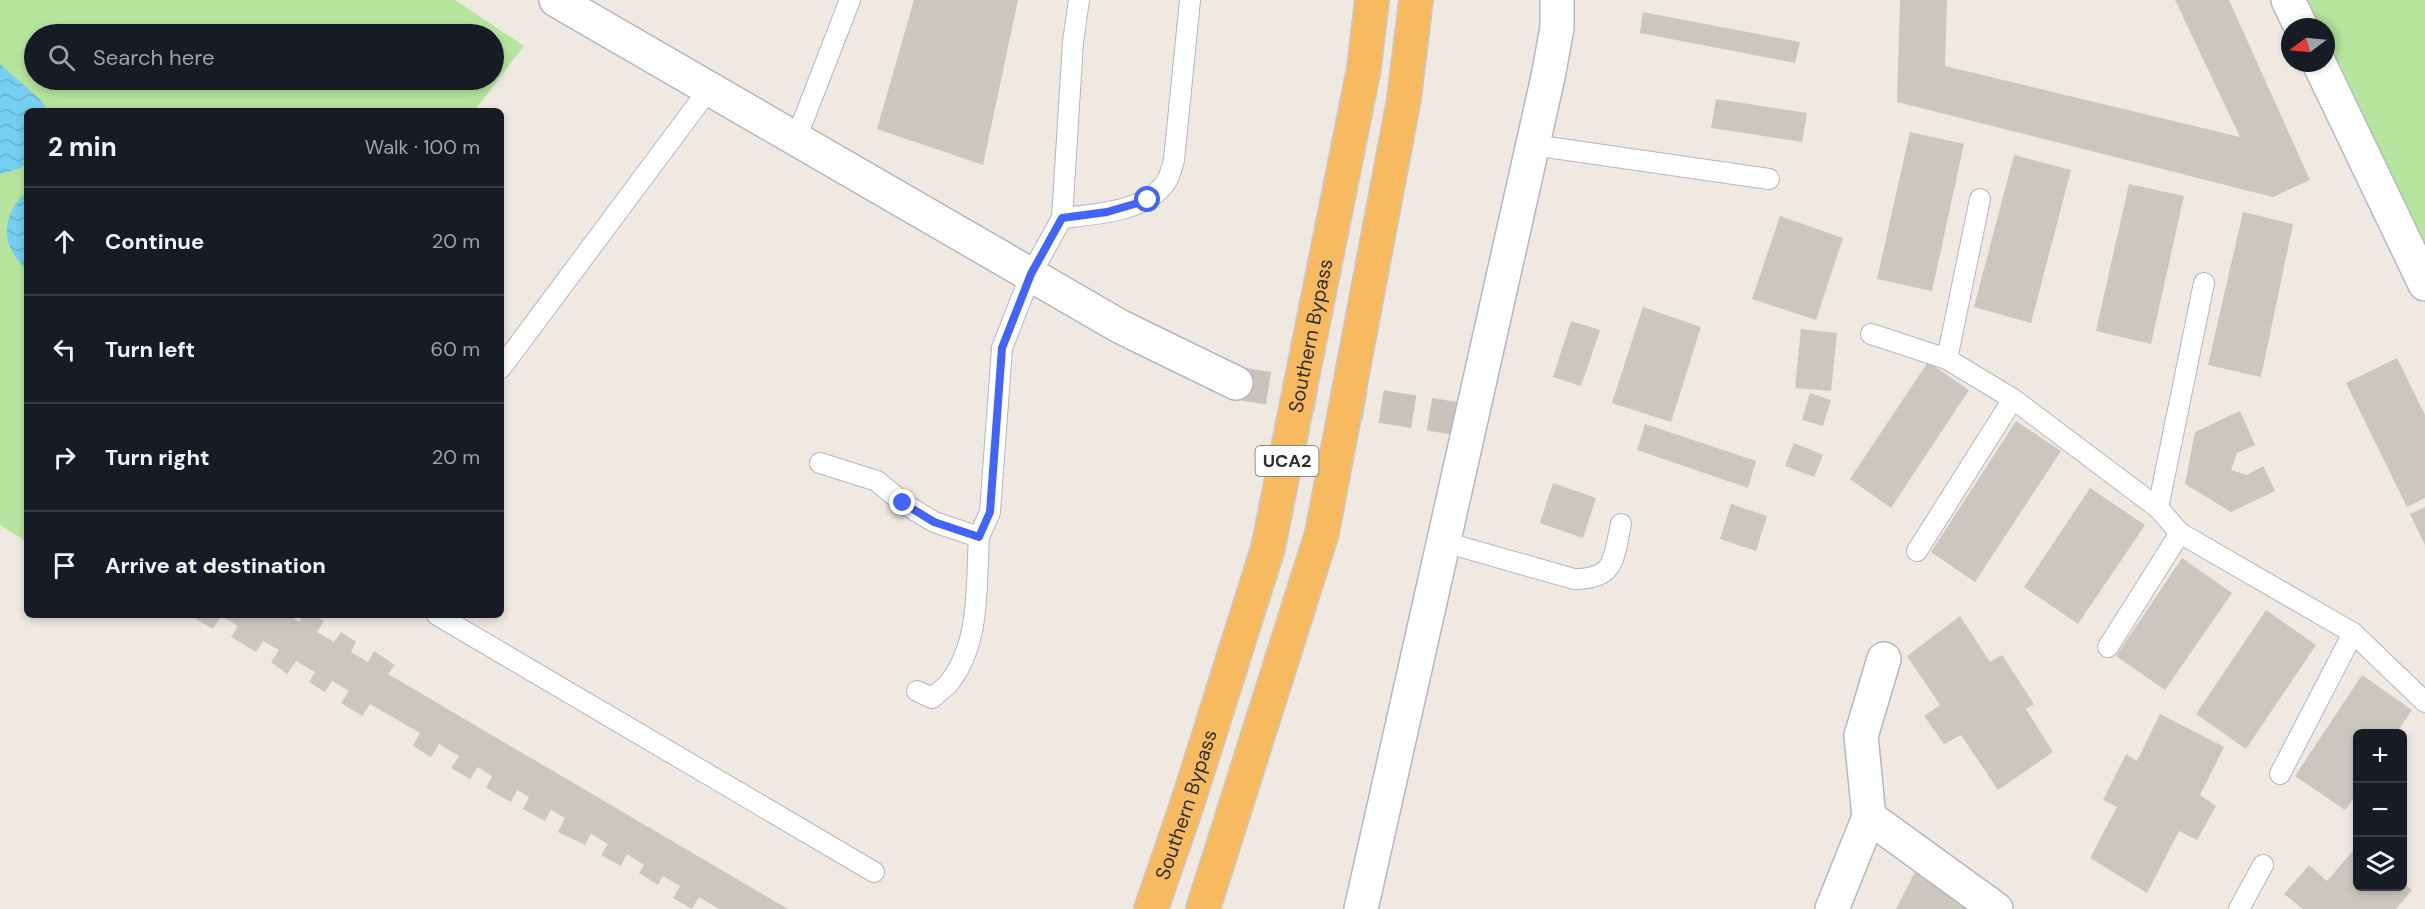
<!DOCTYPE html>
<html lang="en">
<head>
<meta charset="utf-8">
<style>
  body { margin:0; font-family:"DM Sans",sans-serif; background:#242831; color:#f1f3f6 }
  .controls { position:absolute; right:18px; bottom:18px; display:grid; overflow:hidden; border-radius:9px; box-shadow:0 3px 9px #0003 }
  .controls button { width:54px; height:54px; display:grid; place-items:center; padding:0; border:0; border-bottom:2px solid #363941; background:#171b24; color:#f1f3f6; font:30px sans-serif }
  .compass { position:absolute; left:2281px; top:18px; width:54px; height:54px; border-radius:50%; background:#171b24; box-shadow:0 3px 9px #0003; rotate:254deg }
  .stop { position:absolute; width:18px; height:18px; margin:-14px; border:4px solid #4264fb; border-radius:50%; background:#fff }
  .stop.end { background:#4264fb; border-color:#fff; box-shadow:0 2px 6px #0008 }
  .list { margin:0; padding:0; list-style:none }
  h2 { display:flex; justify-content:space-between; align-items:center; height:78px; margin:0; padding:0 24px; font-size:26px }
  h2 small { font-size:20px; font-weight:400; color:#9ea1a6 }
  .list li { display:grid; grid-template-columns:39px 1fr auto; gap:18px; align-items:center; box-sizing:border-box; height:108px; padding:0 24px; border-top:2px solid #363941 }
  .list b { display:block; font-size:22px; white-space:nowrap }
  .list em { font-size:20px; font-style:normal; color:#9ea1a6 }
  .icon { flex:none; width:33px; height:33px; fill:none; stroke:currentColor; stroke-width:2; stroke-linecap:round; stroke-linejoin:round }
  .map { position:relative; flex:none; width:2425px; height:909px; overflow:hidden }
  .search { position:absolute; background:#171b24; box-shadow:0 3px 9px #0003; left:24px; top:24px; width:480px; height:66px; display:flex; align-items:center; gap:15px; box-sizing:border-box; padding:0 21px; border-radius:33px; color:#9ea1a6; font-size:22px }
  .panel { position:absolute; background:#171b24; box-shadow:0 3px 9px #0003; left:24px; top:108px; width:480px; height:510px; border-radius:9px }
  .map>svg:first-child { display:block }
</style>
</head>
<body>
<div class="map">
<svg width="2425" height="909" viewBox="0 0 2425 909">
  <defs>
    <pattern id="water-waves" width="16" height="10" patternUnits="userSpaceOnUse" patternTransform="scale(1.5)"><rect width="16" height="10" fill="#75cff0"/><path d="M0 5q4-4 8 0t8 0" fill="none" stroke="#66b2ce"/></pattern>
  </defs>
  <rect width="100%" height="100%" fill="#efe9e1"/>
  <g fill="#b6e59e" fill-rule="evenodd">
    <path d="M 0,0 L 455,0 L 524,46 L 474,111 L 27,111 L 27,542 L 0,525 ZM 34,34 L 494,34 L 494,80 L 34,80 Z"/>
    <path d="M 2308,0 L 2425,0 L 2425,254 L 2326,39 L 2326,27 L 2321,27 Z"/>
  </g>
  <g fill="url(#water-waves)">
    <path d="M 0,64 L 40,99 L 48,111 L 27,111 L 27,163 L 19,169 L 0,174 Z"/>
    <path d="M 27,191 L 27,270 C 0,245 0,217 27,191 Z"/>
  </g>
  <g fill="#cbc7bf">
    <path d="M 914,0 L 1018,0 L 983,165 L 877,129 Z"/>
    <path d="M 1900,0 L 1947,0 L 1945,66 L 2240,137 L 2175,0 L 2229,0 L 2310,180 L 2273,197 L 1897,102 Z"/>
    <path d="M 1643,12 L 1800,42 L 1795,63 L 1640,33 Z"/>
    <path d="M 1716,99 L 1807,113 L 1802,142 L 1711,128 Z"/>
    <path d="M 1910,132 L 1964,144 L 1932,291 L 1877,279 Z"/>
    <path d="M 2014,155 L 2071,170 L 2031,323 L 1974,307 Z"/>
    <path d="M 2129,184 L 2184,196 L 2151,344 L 2096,331 Z"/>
    <path d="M 2243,212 L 2293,224 L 2261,377 L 2208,365 Z"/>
    <path d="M 1780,216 L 1843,238 L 1816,320 L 1752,299 Z"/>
    <path d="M 1643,307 L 1701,327 L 1671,422 L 1612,403 Z"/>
    <path d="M 1571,321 L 1600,330 L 1581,386 L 1553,377 Z"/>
    <path d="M 1801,329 L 1837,333 L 1831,391 L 1795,388 Z"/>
    <path d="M 2397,358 L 2425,415 L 2425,498 L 2407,507 L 2346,383 Z"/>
    <path d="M 1928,362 L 1969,390 L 1891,508 L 1850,479 Z"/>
    <path d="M 1810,393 L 1831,400 L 1823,426 L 1802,420 Z"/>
    <path d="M 2240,411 L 2255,445 L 2237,453 L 2231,470 L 2247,475 L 2263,466 L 2275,491 L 2231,512 L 2185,484 L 2195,432 Z"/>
    <path d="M 2016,421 L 2061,451 L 1975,582 L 1931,552 Z"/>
    <path d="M 1645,424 L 1756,461 L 1748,488 L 1637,450 Z"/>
    <path d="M 1794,443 L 1823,455 L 1814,477 L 1785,466 Z"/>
    <path d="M 1553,483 L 1596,498 L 1583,538 L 1540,523 Z"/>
    <path d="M 2090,488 L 2145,525 L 2078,624 L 2024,587 Z"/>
    <path d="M 1731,504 L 1767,516 L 1756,551 L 1720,539 Z"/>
    <path d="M 2425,507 L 2425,545 L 2410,514 Z"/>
    <path d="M 2182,558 L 2232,593 L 2165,690 L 2116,656 Z"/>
    <path d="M 2266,610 L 2316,645 L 2246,749 L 2196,714 Z"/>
    <path d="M 196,615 L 288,615 L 299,622 L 304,615 L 315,615 L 324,621 L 317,632 L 334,642 L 341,632 L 356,642 L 351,652 L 368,662 L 374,651 L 395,665 L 388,674 L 788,909 L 719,909 L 699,897 L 692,909 L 673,898 L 680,886 L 663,876 L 658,885 L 639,873 L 644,865 L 627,854 L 621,866 L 601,855 L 608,844 L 591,834 L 585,845 L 558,832 L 565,818 L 551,810 L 545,821 L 523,809 L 529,797 L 517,790 L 511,802 L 486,788 L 492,776 L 478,767 L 470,779 L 451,768 L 459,756 L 439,744 L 431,757 L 413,746 L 420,733 L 370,704 L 362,716 L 341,703 L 349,691 L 332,681 L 325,692 L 309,682 L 315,672 L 296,661 L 287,674 L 271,662 L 279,650 L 263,641 L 256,652 L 231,637 L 238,626 L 221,616 L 213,629 L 194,618 Z"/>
    <path d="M 1960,616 L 1990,662 L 2002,655 L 2034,704 L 2026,709 L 2053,752 L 1998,790 L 1961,735 L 1944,744 L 1924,716 L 1940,705 L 1907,656 Z"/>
    <path d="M 2362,675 L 2412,710 L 2396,734 L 2358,734 L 2358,792 L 2345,810 L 2295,776 Z"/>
    <path d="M 2160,714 L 2224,747 L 2200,795 L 2216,806 L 2197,840 L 2179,831 L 2147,893 L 2090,858 L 2117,807 L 2103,800 L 2126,754 L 2137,761 Z"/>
    <path d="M 2358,845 L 2358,886 L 2402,886 L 2402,882 L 2412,890 L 2396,909 L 2303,909 L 2284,894 L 2309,865 L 2327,881 Z"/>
    <path d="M 1916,870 L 1978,909 L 1896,909 Z"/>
  </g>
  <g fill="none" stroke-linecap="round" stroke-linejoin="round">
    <path stroke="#c8c4bd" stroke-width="33" stroke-dasharray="33 16" stroke-linecap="butt" d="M 1236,383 L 1471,421"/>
    <defs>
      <g id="service">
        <path d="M 796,139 L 850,0"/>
        <path d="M 1533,145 L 1769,179"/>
        <path d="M 1062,218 C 1095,214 1146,212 1166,182 C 1170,176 1172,167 1174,160 L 1190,0"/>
        <path d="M 1871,334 L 1947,359 L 2013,399 L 2158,508 L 2180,533 L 2353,633 L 2425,702"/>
        <path d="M 1947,359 L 1980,199"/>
        <path d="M 501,368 L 709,89"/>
        <path d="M 820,463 L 877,481 L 903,503 L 934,522 L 979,537 L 990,512 L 1002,348 L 1031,274 L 1062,218 L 1073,42 L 1079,0"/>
        <path d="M 2158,508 L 2204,283"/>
        <path d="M 1444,542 L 1574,579 C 1616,579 1613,559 1621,524"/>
        <path d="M 1917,551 L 2013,399"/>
        <path d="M 437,615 L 874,872"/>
        <path d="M 2108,647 L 2180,533"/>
        <path d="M 917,691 L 932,698 C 937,693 945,688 949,683 C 981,643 976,584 979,537"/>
        <path d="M 2280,774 L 2353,633"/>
        <path d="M 2239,909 L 2263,865"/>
      </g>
      <g id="minor">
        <path d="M 556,0 L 1121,327 L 1236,383"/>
        <path d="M 2288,0 L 2301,27"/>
        <path d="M 2319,63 L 2425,284"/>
        <path d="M 1884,659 L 1861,736 L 1869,817 L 1996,909"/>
        <path d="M 1361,909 L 1548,77 L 1557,28 L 1557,0"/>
        <path d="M 1832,909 L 1869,817"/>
      </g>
      <g id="trunk">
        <path id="s1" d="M 1151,909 L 1186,808 L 1268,548 L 1364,68 L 1372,0"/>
        <path d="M 1203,909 L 1322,533 L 1404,99 L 1416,0"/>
      </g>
    </defs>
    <use href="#service" stroke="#b4b7c1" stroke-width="22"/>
    <use href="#minor" stroke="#b4b7c1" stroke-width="36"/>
    <use href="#trunk" stroke="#c9c9c9" stroke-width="36"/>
    <use href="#service" stroke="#fff" stroke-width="20"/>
    <use href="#minor" stroke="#fff" stroke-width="33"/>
    <use href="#trunk" stroke="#f8ba60" stroke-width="33"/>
  </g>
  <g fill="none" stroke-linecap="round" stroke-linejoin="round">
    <path stroke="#4264fb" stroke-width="8" d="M 903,503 L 934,522 L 979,537 L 990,512 L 1002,348 L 1031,274 L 1062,218 L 1107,212 L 1148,200"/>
  </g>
  <g text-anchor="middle" stroke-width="4.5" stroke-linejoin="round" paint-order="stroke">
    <rect fill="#fff" stroke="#6d6d6d" stroke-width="1.5" x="1255.5" y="446" width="63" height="30" rx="4.5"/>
    <g font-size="18" font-weight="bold" fill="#2e2e2e">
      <text x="1287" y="467">UCA2</text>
    </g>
    <g font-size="20" fill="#2e2e2e" stroke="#fff">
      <text dy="7" stroke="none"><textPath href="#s1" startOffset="596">Southern Bypass</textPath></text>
      <text dy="7" stroke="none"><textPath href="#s1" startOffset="110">Southern Bypass</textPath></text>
    </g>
  </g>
</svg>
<div class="controls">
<button>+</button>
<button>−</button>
<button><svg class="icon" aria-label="layers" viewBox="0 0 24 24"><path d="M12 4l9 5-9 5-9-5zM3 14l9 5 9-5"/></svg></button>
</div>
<svg class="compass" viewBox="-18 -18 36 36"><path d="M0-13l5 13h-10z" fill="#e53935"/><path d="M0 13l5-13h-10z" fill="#9ea1a6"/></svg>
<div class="stop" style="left:1148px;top:200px"></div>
<div class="stop end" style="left:903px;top:503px"></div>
<div class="search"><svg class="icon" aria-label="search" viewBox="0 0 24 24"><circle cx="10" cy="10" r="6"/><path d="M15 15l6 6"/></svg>Search here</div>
<section class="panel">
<h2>2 min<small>Walk · 100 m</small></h2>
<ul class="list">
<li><svg class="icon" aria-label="ahead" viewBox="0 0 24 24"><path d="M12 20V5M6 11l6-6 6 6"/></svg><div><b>Continue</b></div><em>20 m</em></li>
<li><svg class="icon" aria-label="left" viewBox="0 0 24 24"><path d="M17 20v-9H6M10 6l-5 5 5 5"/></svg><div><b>Turn left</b></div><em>60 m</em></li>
<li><svg class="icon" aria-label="right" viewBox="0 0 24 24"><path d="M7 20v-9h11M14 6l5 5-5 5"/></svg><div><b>Turn right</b></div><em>20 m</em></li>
<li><svg class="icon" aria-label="arrive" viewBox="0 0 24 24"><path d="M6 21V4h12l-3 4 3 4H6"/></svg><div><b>Arrive at destination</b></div></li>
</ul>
</section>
</div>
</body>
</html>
